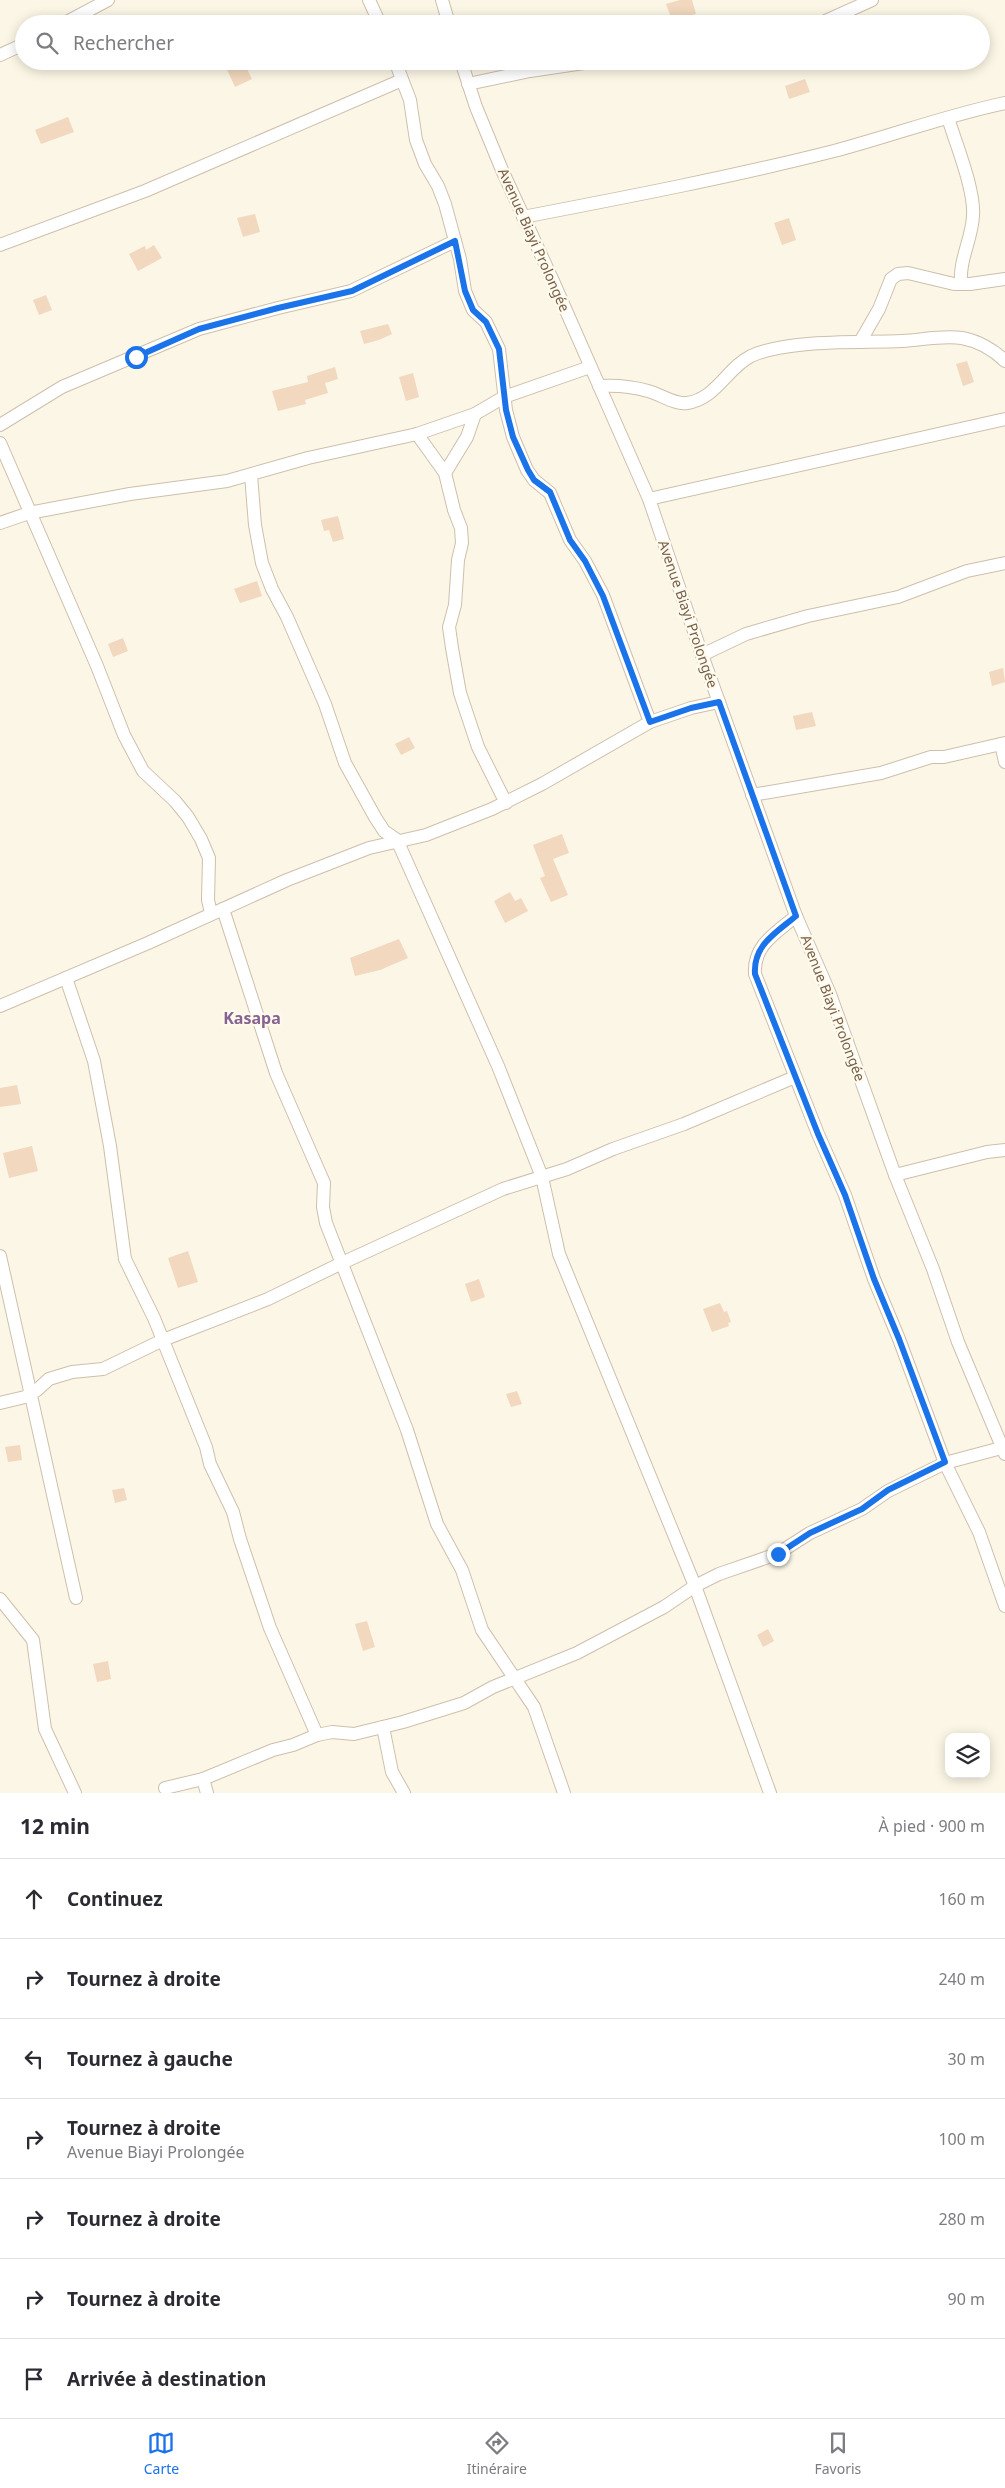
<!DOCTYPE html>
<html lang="fr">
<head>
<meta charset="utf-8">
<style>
  body { margin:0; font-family:"Noto Sans",sans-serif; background:#f2f2f3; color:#2b2b33 }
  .controls { position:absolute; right:15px; bottom:15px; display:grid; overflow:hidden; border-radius:10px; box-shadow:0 2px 12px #0003 }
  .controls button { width:45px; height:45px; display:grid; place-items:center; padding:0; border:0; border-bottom:1px solid #e1e1e2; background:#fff; color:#2b2b33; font:25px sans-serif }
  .stop { position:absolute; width:15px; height:15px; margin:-11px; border:4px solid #1a73e8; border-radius:50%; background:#fff }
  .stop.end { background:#1a73e8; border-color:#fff; box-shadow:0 1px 5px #0008 }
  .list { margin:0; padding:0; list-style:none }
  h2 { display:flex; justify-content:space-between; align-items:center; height:65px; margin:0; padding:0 20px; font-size:21px }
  h2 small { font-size:16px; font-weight:400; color:#7c7c81 }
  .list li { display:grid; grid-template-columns:32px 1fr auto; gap:15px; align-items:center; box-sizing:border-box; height:80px; padding:0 20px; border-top:1px solid #e1e1e2 }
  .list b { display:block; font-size:19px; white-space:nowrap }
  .list p { margin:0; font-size:16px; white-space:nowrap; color:#7c7c81 }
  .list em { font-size:16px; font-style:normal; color:#7c7c81 }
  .icon { flex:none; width:28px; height:28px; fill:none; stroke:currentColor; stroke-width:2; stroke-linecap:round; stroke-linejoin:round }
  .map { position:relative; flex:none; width:1005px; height:1793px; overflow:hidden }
  .search { position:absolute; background:#fff; box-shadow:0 2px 12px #0003; left:15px; right:15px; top:15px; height:55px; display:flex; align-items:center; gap:12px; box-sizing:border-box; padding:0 18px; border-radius:28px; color:#7c7c81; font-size:19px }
  .sheet { height:625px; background:#fff }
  nav { display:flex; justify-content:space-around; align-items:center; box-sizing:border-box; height:70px; border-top:1px solid #e1e1e2; background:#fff; font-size:14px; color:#7c7c81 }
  nav a { display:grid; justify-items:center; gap:2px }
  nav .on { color:#1a73e8 }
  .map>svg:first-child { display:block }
</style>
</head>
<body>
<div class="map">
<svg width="1005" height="1793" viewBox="0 0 1005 1793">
  <rect width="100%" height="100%" fill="#fcf6e6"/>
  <g fill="#f1d8be">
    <path d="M 680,0 L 692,0 L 696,14 L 672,20 L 666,4 Z"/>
    <path d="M 223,61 L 243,61 L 252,79 L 235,87 Z"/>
    <path d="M 805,79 L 810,92 L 789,99 L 785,86 Z"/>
    <path d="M 68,117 L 74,132 L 41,144 L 35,130 Z"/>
    <path d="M 255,214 L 260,232 L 243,237 L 237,218 Z"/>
    <path d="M 789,218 L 796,240 L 782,245 L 774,223 Z"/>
    <path d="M 154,245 L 162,258 L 138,271 L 129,254 L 145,246 L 146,250 Z"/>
    <path d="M 46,295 L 52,310 L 39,315 L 33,300 Z"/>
    <path d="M 388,324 L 392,334 L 379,340 L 364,344 L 360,331 Z"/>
    <path d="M 967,361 L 974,382 L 963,386 L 956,364 Z"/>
    <path d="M 335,367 L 338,379 L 325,383 L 328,393 L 305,400 L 306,404 L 278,411 L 272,391 L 308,382 L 307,376 Z"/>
    <path d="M 413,373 L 419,397 L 406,401 L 399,377 Z"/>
    <path d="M 338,516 L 344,539 L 333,542 L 329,530 L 324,531 L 321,520 Z"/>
    <path d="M 257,581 L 262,596 L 240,603 L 234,589 Z"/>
    <path d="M 123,638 L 128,651 L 113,657 L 108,644 Z"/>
    <path d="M 1003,668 L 1005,682 L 992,686 L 989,672 Z"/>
    <path d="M 812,712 L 816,726 L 796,730 L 793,716 Z"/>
    <path d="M 409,737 L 415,748 L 401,755 L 395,744 Z"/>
    <path d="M 562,834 L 569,853 L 553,859 L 568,895 L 551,902 L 540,878 L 545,876 L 533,845 Z"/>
    <path d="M 510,892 L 515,901 L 521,898 L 528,911 L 505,923 L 494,901 Z"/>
    <path d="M 399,939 L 408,958 L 380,970 L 355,976 L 350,958 Z"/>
    <path d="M 17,1085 L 21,1104 L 0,1107 L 0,1088 Z"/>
    <path d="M 32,1146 L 38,1171 L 9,1178 L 3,1153 Z"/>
    <path d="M 188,1251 L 198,1282 L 178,1288 L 168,1258 Z"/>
    <path d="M 479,1279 L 485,1297 L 471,1302 L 465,1284 Z"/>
    <path d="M 720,1303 L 724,1312 L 727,1311 L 731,1322 L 728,1323 L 729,1326 L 712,1332 L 703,1309 Z"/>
    <path d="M 517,1391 L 522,1404 L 511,1407 L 506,1394 Z"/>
    <path d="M 20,1445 L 22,1460 L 8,1462 L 5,1447 Z"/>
    <path d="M 124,1488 L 127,1500 L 115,1503 L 112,1490 Z"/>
    <path d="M 367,1621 L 375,1647 L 363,1651 L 355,1624 Z"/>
    <path d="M 768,1629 L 774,1641 L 763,1647 L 757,1635 Z"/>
    <path d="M 108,1661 L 111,1679 L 97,1682 L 93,1664 Z"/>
  </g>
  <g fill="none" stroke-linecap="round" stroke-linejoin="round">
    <defs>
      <g id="street">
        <path d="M 369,0 L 380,24"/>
        <path d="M 442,0 L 449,24"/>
        <path d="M 63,24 L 108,0"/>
        <path d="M 819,24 L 872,0"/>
        <path d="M 0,55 L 24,44"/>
        <path d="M 395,61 L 410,100 L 416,140 L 425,164 L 438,186 L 445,204 L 460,259 L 465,291 L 473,310 L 486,322 L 499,349 L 506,410 L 513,437 L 527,470 L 534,480 L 550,493 L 570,540 L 585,561 L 603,595 L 650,722"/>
        <path d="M 461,61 L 476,107 L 502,170 L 553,281 L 649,499 L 702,655 L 796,916 L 830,994 L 895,1175 L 933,1269 L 958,1342 L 1005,1454"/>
        <path d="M 468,84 L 530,71 L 597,61"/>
        <path d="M 948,118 C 956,144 975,190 973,216 C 972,239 959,259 961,284"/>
        <path d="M 523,217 C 627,197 731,177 834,151 C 891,136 947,115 1005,103"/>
        <path d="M 0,245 L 145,191 L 402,80"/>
        <path d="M 860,342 L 879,309 L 891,279 L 898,274 L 908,273 L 954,284 L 970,284 L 1005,279"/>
        <path d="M 599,386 C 616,385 631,386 648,391 C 660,394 675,405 687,403 C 716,399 727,368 751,356 C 788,339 859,343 902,341 C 922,340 942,335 962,338 C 978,341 994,350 1005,361"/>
        <path d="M 0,425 L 62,387 L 199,329 L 278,308 L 351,291 L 455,241"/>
        <path d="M 417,434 L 445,473 L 454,510 L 461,528 L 462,543 L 458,560 L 455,605 L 449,627 L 452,648 L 460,693 L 478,747 L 506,803"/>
        <path d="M 0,443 L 97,666 L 124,735 L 143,771 L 175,801 L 188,817 L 201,839 L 209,858 L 208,900 L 211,913"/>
        <path d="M 445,473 L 467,437 L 475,414"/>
        <path d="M 251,475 L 255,525 L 262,563 L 272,589 L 287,617 L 325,704 L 345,763 L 375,817 L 384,831 L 397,840 L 498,1066 L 542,1177 L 559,1254 L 695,1586 L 770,1793"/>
        <path d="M 649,499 L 1005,419"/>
        <path d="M 0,523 L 29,513 L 130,494 L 227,481 L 308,458 L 417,434 L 475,414 L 504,397 L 590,367"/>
        <path d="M 702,655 L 746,634 L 808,616 L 898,597 L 967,571 L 1005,563"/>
        <path d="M 1001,744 L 1005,762"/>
        <path d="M 752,795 L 881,773 L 931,757 L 944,757 L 1005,743"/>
        <path d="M 223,909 L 276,1073 L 324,1183 L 323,1207 L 326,1223 L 407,1430 L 437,1524 L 462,1570 L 482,1630 L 534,1707 L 564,1793"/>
        <path d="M 796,916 C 776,933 753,945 755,974 L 818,1134 L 845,1195 L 874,1279 L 899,1339 L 945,1463 L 979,1532 L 1005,1606"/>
        <path d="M 66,978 L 94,1061 L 110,1146 L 125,1259 L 154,1318 L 206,1447 L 210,1464 L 233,1512 L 240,1539 L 270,1628 L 317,1735"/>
        <path d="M 0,1006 L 148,943 L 287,880 L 369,848 L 426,835 L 492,809 L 542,784 L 650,722 L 691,708 L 719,702"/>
        <path d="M 895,1175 L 987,1152 L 1005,1150"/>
        <path d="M 0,1256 L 76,1598"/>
        <path d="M 0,1403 L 25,1397 L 37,1390 L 49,1379 L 72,1372 L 103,1369 L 163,1340 L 268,1299 L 342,1263 L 503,1189 L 567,1169 L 613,1149 L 684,1124 L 795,1077"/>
        <path d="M 0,1599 L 33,1640 L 45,1729 L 75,1793"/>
        <path d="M 383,1727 L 392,1772 L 404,1793"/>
        <path d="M 203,1779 L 207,1793"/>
        <path d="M 165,1788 L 203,1779 L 273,1750 L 293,1745 L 317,1735 L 332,1732 L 354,1734 L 403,1722 L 464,1703 L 493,1687 L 577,1653 L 664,1607 L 695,1586 L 719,1574 L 777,1554 L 810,1533 L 862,1509 L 888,1491 L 945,1463 L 1005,1447"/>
      </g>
    </defs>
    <use href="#street" stroke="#cebfac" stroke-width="14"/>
    <use href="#street" stroke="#fff" stroke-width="12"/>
  </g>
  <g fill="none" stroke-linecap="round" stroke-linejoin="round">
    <path stroke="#1a73e8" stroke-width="6" d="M 136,357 L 199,329 L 278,308 L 352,291 L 455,241 L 465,291 L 473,310 L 486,322 L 499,349 L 506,410 L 513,437 L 528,470 L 534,480 L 550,492 L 570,540 L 585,561 L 603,596 L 650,722 L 691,708 L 719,702 L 796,916 C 776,933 753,945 755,974 L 818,1134 L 845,1195 L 874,1279 L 899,1339 L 945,1462 L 888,1490 L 862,1509 L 810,1533 L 778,1554"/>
  </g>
  <g text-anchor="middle" stroke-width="4.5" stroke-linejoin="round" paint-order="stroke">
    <g font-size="14" fill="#755f4b" stroke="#fffaec">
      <text transform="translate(534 240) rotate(66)" y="5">Avenue Biayi Prolongée</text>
      <text transform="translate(688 614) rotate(71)" y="5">Avenue Biayi Prolongée</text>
      <text transform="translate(833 1008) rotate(69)" y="5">Avenue Biayi Prolongée</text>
    </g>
    <g font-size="16" font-weight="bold" fill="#876392" stroke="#fffaec">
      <text x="252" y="1024">Kasapa</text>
    </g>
  </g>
</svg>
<div class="controls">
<button><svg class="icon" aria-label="layers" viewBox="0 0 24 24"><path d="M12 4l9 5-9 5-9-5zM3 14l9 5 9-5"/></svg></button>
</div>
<div class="stop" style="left:136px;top:357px"></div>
<div class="stop end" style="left:778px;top:1554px"></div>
<div class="search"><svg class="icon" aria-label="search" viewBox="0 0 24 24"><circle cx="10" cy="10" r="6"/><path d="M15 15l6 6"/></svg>Rechercher</div>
</div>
<section class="sheet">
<h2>12 min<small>À pied · 900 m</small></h2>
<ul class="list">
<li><svg class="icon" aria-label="ahead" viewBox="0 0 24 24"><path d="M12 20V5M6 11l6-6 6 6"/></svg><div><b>Continuez</b></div><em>160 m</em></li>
<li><svg class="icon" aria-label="right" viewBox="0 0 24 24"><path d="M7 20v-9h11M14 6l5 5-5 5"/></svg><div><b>Tournez à droite</b></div><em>240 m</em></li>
<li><svg class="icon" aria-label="left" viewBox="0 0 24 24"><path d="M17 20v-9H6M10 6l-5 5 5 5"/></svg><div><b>Tournez à gauche</b></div><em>30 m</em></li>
<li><svg class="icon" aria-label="right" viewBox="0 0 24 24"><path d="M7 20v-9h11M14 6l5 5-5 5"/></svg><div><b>Tournez à droite</b><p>Avenue Biayi Prolongée</p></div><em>100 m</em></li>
<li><svg class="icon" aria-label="right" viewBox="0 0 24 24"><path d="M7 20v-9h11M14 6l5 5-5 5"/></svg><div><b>Tournez à droite</b></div><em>280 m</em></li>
<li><svg class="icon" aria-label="right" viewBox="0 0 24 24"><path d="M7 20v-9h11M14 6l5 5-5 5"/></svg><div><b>Tournez à droite</b></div><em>90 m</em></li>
<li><svg class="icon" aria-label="arrive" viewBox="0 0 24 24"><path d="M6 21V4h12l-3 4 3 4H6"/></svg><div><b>Arrivée à destination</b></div></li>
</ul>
</section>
<nav>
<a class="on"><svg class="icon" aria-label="map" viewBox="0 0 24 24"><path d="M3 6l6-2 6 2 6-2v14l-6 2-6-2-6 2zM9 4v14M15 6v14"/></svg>Carte</a>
<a><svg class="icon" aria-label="directions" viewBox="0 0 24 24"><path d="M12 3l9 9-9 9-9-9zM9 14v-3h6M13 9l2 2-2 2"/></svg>Itinéraire</a>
<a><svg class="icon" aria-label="saved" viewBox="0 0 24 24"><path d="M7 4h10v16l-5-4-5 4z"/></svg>Favoris</a>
</nav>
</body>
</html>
